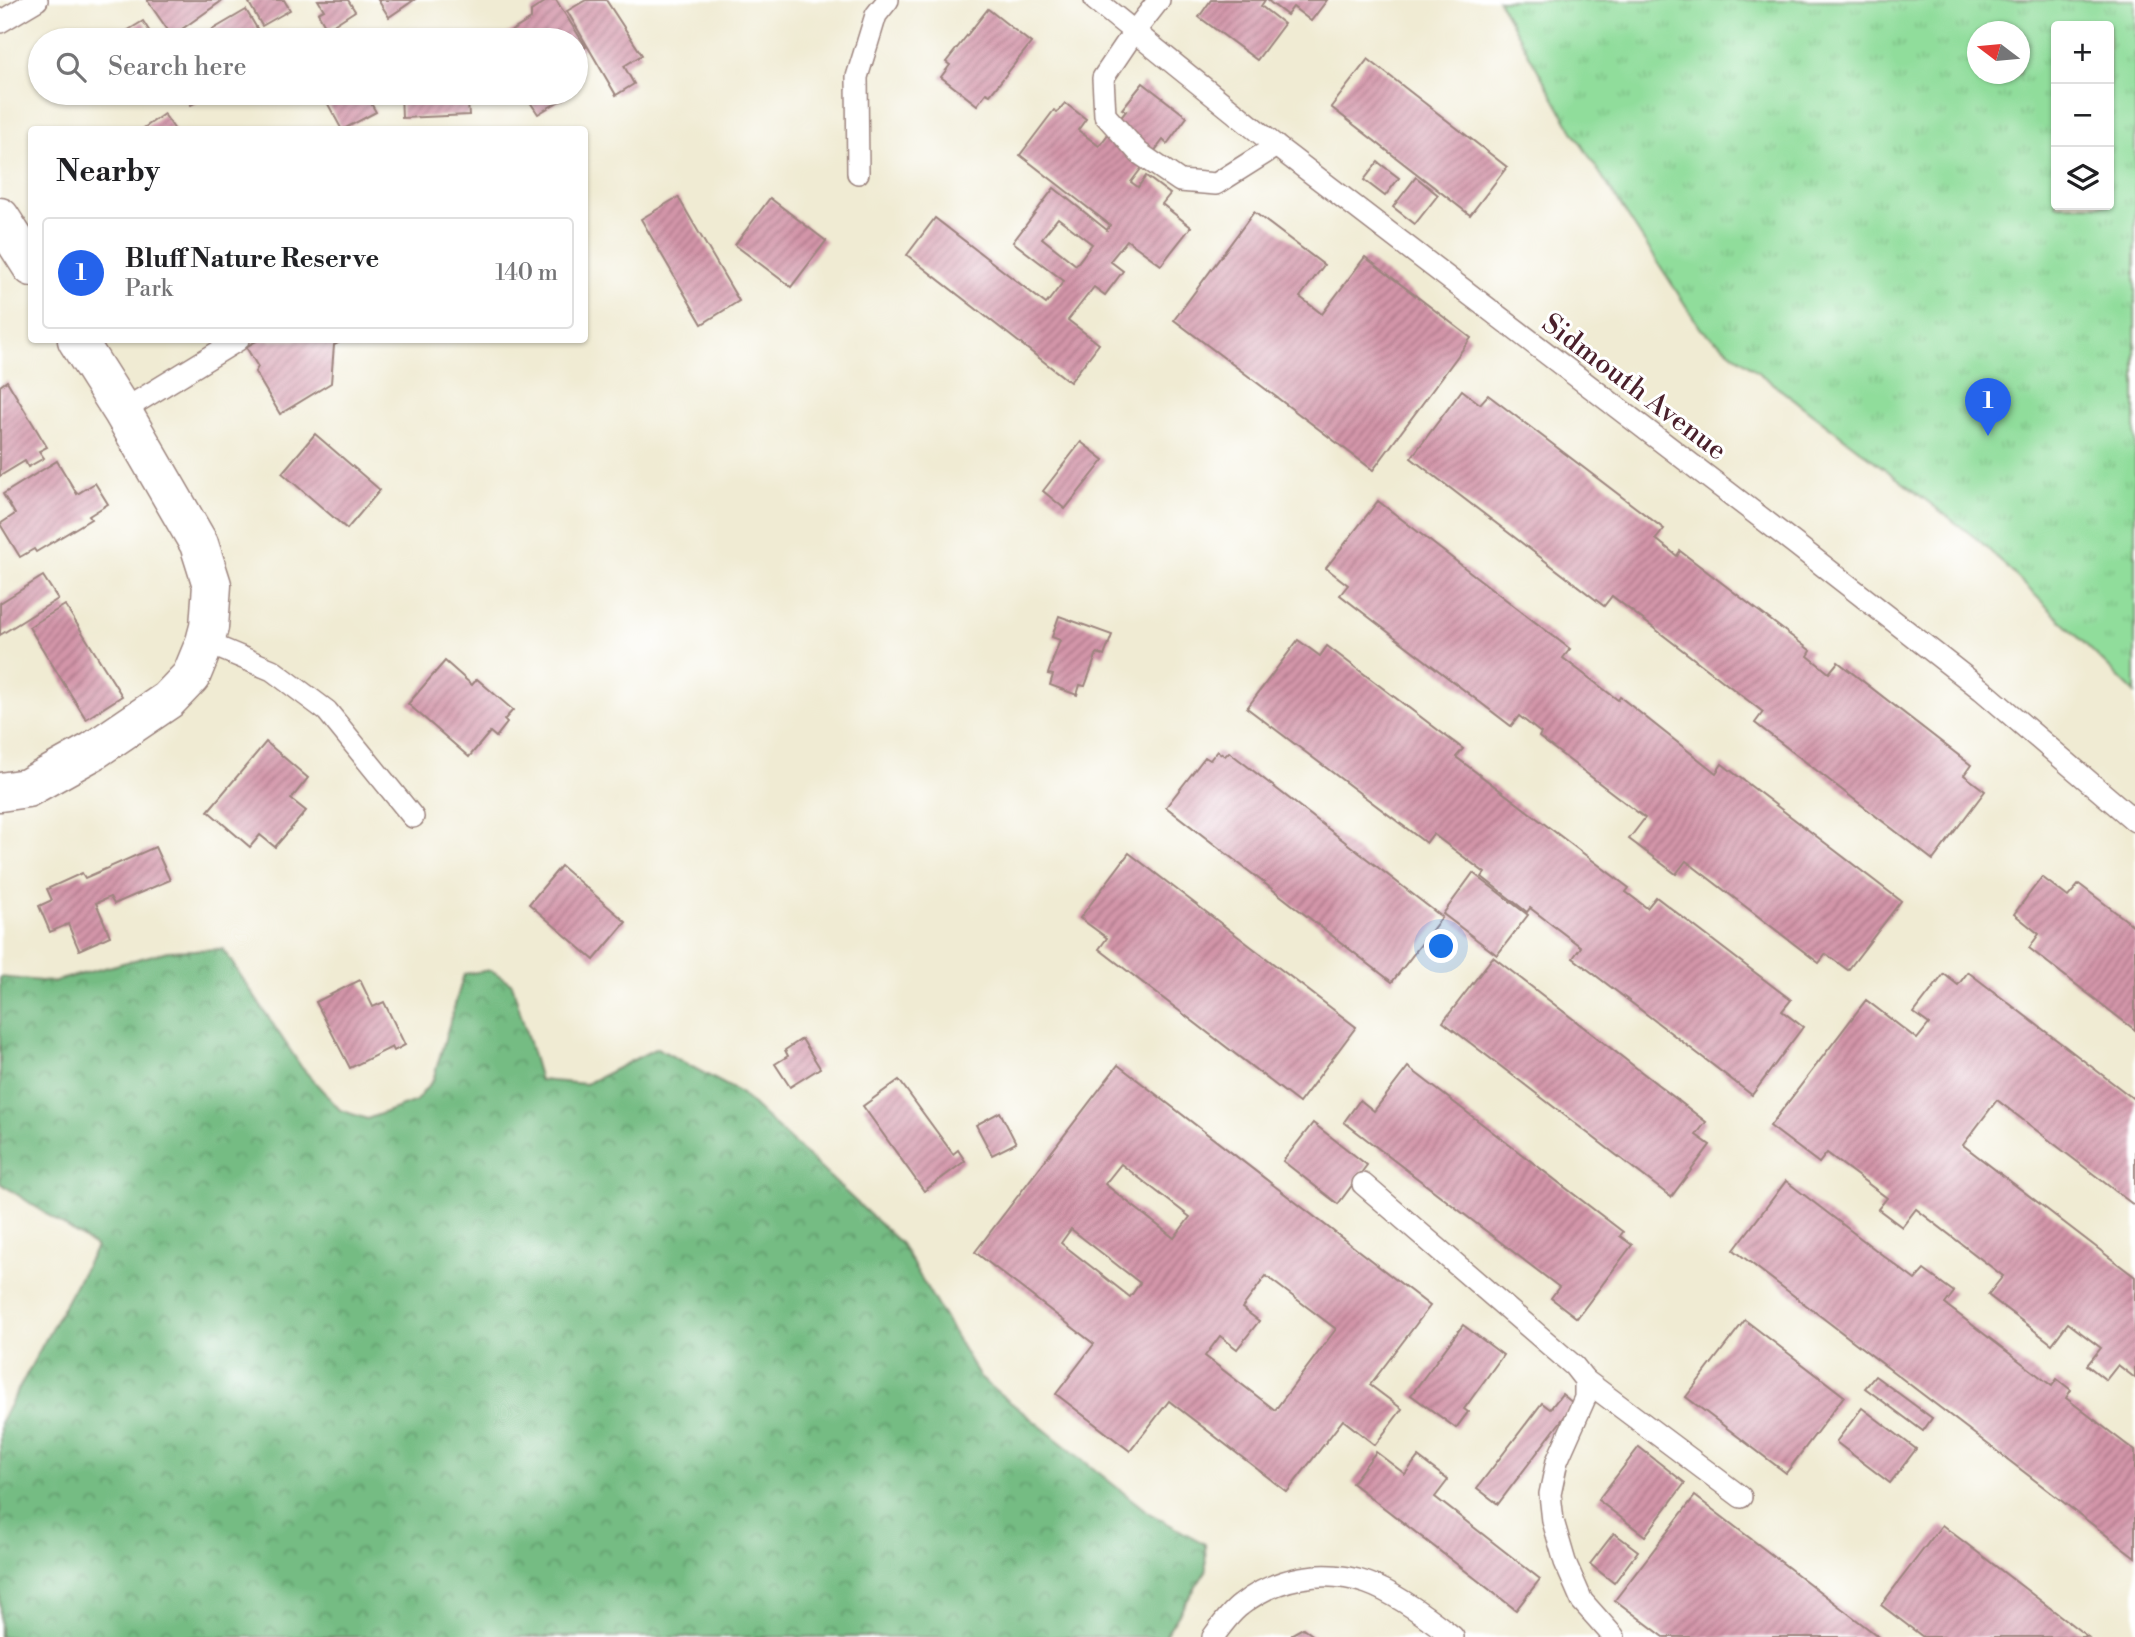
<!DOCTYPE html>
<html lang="en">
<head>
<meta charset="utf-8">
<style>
  body { margin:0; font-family:"Libre Bodoni",serif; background:#f2f2f2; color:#202124 }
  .controls { position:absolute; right:21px; top:21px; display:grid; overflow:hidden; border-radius:7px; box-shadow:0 2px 5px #0004 }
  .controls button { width:63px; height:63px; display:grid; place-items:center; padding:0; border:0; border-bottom:2px solid #e0e0e0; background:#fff; color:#202124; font:35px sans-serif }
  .compass { position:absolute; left:1967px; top:21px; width:63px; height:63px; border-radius:50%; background:#fff; box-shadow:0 2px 5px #0004; rotate:286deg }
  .you { position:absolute; left:1442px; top:947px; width:24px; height:24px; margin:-18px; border:5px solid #fff; border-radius:50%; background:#1a73e8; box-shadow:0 0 0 10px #1a73e833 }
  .badge { display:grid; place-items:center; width:46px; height:46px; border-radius:50%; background:#2563eb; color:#fff; font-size:23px; font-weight:700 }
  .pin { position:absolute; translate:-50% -58px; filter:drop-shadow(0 2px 4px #0008) }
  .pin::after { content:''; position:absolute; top:37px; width:24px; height:21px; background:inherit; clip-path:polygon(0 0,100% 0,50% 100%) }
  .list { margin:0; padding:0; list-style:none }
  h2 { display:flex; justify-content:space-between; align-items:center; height:91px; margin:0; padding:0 28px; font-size:30px }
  h2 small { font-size:23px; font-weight:400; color:#757577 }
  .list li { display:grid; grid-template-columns:46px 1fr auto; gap:21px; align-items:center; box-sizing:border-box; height:112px; margin:0 14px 14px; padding:0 14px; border:2px solid #e0e0e0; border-radius:7px }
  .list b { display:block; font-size:26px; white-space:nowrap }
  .list p { margin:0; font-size:23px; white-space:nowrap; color:#757577 }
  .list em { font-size:23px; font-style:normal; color:#757577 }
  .icon { flex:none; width:38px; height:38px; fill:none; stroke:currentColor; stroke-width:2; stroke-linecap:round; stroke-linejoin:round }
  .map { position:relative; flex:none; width:2135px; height:1637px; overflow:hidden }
  .search { position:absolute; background:#fff; box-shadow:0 2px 5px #0004; left:28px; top:28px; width:560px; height:77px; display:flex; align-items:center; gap:18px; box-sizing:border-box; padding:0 24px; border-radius:38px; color:#757577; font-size:26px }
  .panel { position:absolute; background:#fff; box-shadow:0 2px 5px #0004; left:28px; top:126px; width:560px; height:217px; border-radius:7px }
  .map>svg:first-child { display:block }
</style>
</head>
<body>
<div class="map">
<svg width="2135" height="1637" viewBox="0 0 2135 1637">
  <defs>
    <pattern id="forest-crowns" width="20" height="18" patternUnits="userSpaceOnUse" patternTransform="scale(1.75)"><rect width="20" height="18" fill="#74bc83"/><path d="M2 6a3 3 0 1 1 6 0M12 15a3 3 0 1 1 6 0" fill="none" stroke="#61986b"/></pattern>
    <pattern id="park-tufts" width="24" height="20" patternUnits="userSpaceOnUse" patternTransform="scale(1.75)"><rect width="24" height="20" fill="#90dd9b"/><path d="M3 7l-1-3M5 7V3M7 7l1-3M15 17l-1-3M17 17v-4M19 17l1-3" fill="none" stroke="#7ebd86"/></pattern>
    <pattern id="building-hatch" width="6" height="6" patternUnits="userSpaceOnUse" patternTransform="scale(1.75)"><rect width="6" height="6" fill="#d395a9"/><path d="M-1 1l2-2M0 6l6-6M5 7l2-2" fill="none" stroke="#ad798a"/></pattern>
  </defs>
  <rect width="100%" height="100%" fill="#fff"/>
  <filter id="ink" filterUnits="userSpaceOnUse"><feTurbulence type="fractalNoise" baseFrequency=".0143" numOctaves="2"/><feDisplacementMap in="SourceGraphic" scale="14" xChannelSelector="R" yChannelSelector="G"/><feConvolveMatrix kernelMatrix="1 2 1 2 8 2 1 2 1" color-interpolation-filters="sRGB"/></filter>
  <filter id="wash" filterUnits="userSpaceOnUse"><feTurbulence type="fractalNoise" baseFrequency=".00686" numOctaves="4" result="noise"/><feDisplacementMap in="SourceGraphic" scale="28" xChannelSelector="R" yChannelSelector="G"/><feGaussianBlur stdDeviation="1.57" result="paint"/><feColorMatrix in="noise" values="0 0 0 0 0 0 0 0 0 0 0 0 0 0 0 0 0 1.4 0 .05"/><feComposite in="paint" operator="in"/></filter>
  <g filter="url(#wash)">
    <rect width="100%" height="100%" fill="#f0ebd3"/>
    <path fill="url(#forest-crowns)" stroke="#5f6e57" stroke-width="2" d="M 223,949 L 302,1068 L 340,1110 L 367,1119 L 416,1101 L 433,1080 L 464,974 L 491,970 L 512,984 L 540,1080 L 586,1084 L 657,1048 L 739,1092 L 901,1244 L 980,1378 L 1149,1513 L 1205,1544 L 1206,1571 L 1164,1637 L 0,1637 L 0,1423 L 96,1247 L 0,1183 L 0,977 L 52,982 L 168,951 Z"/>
    <path fill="url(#park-tufts)" stroke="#6d7e63" stroke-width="2" fill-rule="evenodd" d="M 1498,0 L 2135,0 L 2135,693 L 1981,542 L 1701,329 L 1572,130 ZM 2056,26 L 2109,26 L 2109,205 L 2056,205 ZM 1978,32 L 2020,32 L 2020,74 L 1978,74 Z"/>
    <g id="blocks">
      <g fill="url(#building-hatch)" fill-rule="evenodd">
        <path d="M 147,0 L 223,0 L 172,36 Z"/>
        <path d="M 255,0 L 284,0 L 290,10 L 262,26 L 249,3 Z"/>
        <path d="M 318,0 L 348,0 L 355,11 L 327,29 L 318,13 L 324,10 Z"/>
        <path d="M 378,0 L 414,0 L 389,17 Z"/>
        <path d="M 548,0 L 556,0 L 586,47 L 576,53 L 576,40 L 497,40 L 531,19 L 531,11 Z"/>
        <path d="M 586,0 L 606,0 L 642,55 L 624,66 L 634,84 L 616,95 L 567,11 Z"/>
        <path d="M 1211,0 L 1265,0 L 1261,6 L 1284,24 L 1257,60 L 1199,17 Z"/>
        <path d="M 1267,0 L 1327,0 L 1311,21 L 1293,7 L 1287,15 Z"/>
        <path d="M 988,9 L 1031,43 L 990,95 L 986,93 L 977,105 L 941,77 L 950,65 L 946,62 Z"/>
        <path d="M 246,10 L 264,40 L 195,40 Z"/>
        <path d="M 143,21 L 155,40 L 112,40 Z"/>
        <path d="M 1368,59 L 1507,167 L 1470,215 L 1331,107 Z"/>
        <path d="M 1143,83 L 1187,117 L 1167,144 L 1163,140 L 1131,182 L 1138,187 L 1146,176 L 1170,194 L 1162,204 L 1191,227 L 1161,265 L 1127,240 L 1110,261 L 1123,271 L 1105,295 L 1094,287 L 1068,320 L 1099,344 L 1070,382 L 907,255 L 935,218 L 1046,304 L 1064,281 L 1013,242 L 1054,188 L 1107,230 L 1110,225 L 1020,155 L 1054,110 L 1057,112 L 1065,103 L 1086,119 L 1078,130 L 1099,146 L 1126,111 L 1122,109 ZM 1058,218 L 1092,244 L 1076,265 L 1042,238 Z"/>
        <path d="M 183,93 L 212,93 L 191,105 Z"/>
        <path d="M 322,93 L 365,93 L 376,112 L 342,130 Z"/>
        <path d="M 401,93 L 467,93 L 469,115 L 402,118 Z"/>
        <path d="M 524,93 L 563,93 L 566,97 L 538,114 Z"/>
        <path d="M 164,114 L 175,130 L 141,130 Z"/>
        <path d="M 1378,162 L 1399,178 L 1385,196 L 1364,180 Z"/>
        <path d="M 1416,177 L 1438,195 L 1415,224 L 1393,207 Z"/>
        <path d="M 678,197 L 739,301 L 702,324 L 641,219 Z"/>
        <path d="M 770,198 L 826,241 L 791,287 L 735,245 Z"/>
        <path d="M 1254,212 L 1324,265 L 1300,297 L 1322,314 L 1365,257 L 1471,338 L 1373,470 L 1174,320 Z"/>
        <path d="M 258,340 L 344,340 L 334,345 L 331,383 L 280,414 L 255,372 L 258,367 L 246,347 Z"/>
        <path d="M 7,381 L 47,447 L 39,451 L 44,458 L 28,467 L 25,461 L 0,476 L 0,386 Z"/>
        <path d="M 1462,390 L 1480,404 L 1488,395 L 1664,529 L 1656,539 L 1677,556 L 1680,551 L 1811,651 L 1808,656 L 1829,673 L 1838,662 L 1971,765 L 1964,775 L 1985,791 L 1933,860 L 1755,723 L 1763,712 L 1612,596 L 1604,606 L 1411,458 Z"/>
        <path d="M 315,434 L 380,490 L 347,529 L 282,473 Z"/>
        <path d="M 1081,442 L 1104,460 L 1065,509 L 1043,491 Z"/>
        <path d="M 57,461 L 77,494 L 95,483 L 108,504 L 89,516 L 91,519 L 36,552 L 34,549 L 20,557 L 0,524 L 15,514 L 3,494 Z"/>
        <path d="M 1378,501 L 1570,649 L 1563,658 L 1618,700 L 1620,697 L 1716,773 L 1722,764 L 1901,901 L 1848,970 L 1826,954 L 1819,963 L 1686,861 L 1676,874 L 1629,839 L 1645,818 L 1539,737 L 1541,733 L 1519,716 L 1511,726 L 1340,595 L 1348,585 L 1326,568 Z"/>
        <path d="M 43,576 L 58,599 L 0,635 L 0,603 Z"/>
        <path d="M 65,605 L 122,696 L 86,719 L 29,627 Z"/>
        <path d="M 1059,616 L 1112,635 L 1104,656 L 1097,653 L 1085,686 L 1080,685 L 1077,695 L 1050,685 L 1053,675 L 1048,674 L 1060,640 L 1052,637 Z"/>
        <path d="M 1298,640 L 1320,656 L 1327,646 L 1463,749 L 1456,757 L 1629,888 L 1626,892 L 1647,908 L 1656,897 L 1791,1000 L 1782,1011 L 1803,1027 L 1752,1095 L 1573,958 L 1581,947 L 1530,908 L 1527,912 L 1482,877 L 1485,873 L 1433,834 L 1426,843 L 1247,708 Z"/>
        <path d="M 445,661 L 472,685 L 477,679 L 513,710 L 504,720 L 507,723 L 496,737 L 490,732 L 469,757 L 408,704 Z"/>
        <path d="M 266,742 L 308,778 L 291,799 L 306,811 L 275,847 L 260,835 L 250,847 L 208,811 Z"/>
        <path d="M 1217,751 L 1225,756 L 1229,752 L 1442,917 L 1392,982 L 1166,807 L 1205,757 L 1210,760 Z"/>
        <path d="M 155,847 L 170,880 L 114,904 L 110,897 L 96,903 L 110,936 L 79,950 L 68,924 L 50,932 L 39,906 L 52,900 L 47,889 L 82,873 L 85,878 Z"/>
        <path d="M 1129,853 L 1356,1027 L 1299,1103 L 1099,949 L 1107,938 L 1080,918 Z"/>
        <path d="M 561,866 L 626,922 L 594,960 L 529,904 Z"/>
        <path d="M 1473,873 L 1528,915 L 1497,955 L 1443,914 Z"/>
        <path d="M 2042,877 L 2068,897 L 2079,884 L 2135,927 L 2135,1030 L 2029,948 L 2039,934 L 2014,914 Z"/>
        <path d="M 1493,957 L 1706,1122 L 1696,1135 L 1710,1145 L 1671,1197 L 1443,1022 Z"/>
        <path d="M 1968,972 L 2135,1100 L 2135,1206 L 1997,1100 L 1963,1145 L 2135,1277 L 2135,1378 L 2118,1365 L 2106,1380 L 2087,1365 L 2101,1348 L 2068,1323 L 2052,1344 L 1988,1295 L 2003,1276 L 1916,1209 L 1902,1227 L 1878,1209 L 1887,1198 L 1827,1153 L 1819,1163 L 1770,1126 L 1866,1000 L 1917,1039 L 1929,1024 L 1914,1013 L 1944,974 L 1958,985 Z"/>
        <path d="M 360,980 L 373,1007 L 384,1002 L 405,1045 L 394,1051 L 392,1047 L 350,1068 L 316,1002 Z"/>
        <path d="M 802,1039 L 820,1068 L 790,1087 L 775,1064 L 788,1056 L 785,1050 Z"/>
        <path d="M 1118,1065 L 1430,1306 L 1370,1385 L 1402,1409 L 1375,1445 L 1343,1420 L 1287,1492 L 1169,1401 L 1130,1451 L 1056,1394 L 1094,1344 L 975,1252 ZM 1121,1164 L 1190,1217 L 1174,1238 L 1105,1184 ZM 1071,1229 L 1140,1283 L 1130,1297 L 1061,1243 ZM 1266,1276 L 1336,1329 L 1275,1410 L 1205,1356 L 1220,1336 L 1237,1349 L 1259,1321 L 1242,1308 Z"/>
        <path d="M 1408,1067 L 1623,1232 L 1620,1236 L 1632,1245 L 1577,1318 L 1551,1298 L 1559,1287 L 1344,1122 L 1360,1100 L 1374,1111 Z"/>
        <path d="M 899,1080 L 953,1154 L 958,1150 L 965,1161 L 924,1191 L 863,1106 Z"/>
        <path d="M 1000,1112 L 1016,1143 L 992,1155 L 976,1125 Z"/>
        <path d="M 1313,1123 L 1367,1165 L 1338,1204 L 1283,1161 Z"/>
        <path d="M 1786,1181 L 1915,1280 L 1924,1270 L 1954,1292 L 1945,1304 L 2052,1386 L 2057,1379 L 2071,1390 L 2066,1398 L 2135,1451 L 2135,1557 L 1734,1250 Z"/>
        <path d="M 1745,1320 L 1844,1396 L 1786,1473 L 1686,1397 Z"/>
        <path d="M 1463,1325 L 1503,1355 L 1464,1409 L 1468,1412 L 1456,1428 L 1411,1395 Z"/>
        <path d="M 1875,1376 L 1932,1418 L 1923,1431 L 1865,1388 Z"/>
        <path d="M 1562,1394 L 1574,1404 L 1498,1504 L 1477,1488 L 1542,1403 L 1550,1409 Z"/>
        <path d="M 1862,1408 L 1916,1449 L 1890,1483 L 1836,1442 Z"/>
        <path d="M 1639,1447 L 1685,1483 L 1645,1536 L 1598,1500 Z"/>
        <path d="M 1376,1452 L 1405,1474 L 1418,1457 L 1448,1480 L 1435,1497 L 1540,1579 L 1516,1610 L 1352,1483 Z"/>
        <path d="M 1695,1496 L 1879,1637 L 1664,1637 L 1615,1600 Z"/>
        <path d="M 1942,1525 L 2088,1637 L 1923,1637 L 1881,1605 Z"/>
        <path d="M 1614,1533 L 1638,1551 L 1614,1583 L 1590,1564 Z"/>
        <path d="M 1303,1628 L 1315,1637 L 1290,1637 L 1292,1634 Z"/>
      </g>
    </g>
  </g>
  <g filter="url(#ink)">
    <use href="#blocks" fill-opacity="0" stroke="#9d857f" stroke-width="2"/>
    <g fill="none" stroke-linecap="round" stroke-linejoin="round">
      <defs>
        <g id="service">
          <path d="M 1095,0 L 1276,146 L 1794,543 L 1982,690 L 2135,821"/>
          <path d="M 1159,0 L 1134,32 L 1103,78 L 1105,115 L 1139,153 L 1180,181 L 1216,184 L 1276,146"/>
          <path d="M 0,22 L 37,0"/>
          <path d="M 858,173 L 857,77 L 876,15 L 888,0"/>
          <path d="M 122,411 L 238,340"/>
          <path d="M 205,642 L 272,670 L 327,711 L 413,817"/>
          <path d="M 1363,1184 L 1574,1366 L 1585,1380 L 1585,1398 L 1557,1461 L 1550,1494 L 1553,1521 L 1565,1562 L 1582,1601 L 1614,1637"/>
          <path d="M 1585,1380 L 1741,1497"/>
          <path d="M 1213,1637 C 1221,1626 1230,1613 1241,1605 C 1276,1577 1325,1568 1367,1583 C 1396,1593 1429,1618 1453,1637"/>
        </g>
        <g id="minor">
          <path d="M 0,217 L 32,267"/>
          <path d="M 0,792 L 27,788 L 93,751 L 168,700 L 191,676 L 205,642 L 209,627 L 212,585 L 199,544 L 122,411 L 77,340"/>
        </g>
      </defs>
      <use href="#service" stroke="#9d857f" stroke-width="24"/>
      <use href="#minor" stroke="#9d857f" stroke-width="41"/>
      <use href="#service" stroke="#fff" stroke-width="21"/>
      <use href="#minor" stroke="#fff" stroke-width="38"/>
    </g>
  </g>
  <g text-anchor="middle" stroke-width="6" stroke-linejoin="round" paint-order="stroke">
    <g font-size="28" fill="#4a1f2b" stroke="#fff">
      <text transform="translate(1635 386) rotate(37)" y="10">Sidmouth Avenue</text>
    </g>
  </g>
</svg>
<div class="controls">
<button>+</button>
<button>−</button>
<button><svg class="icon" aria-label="layers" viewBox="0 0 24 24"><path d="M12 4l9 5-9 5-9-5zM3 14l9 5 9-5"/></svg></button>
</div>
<svg class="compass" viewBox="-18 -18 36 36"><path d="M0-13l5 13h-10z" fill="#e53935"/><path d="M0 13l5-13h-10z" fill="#757577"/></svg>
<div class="you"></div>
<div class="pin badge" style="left:1988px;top:436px">1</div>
<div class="search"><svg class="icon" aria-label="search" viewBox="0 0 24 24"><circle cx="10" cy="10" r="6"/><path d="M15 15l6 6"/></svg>Search here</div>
<section class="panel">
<h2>Nearby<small></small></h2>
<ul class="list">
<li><span class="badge">1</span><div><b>Bluff Nature Reserve</b><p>Park</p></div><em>140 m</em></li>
</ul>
</section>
</div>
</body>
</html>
